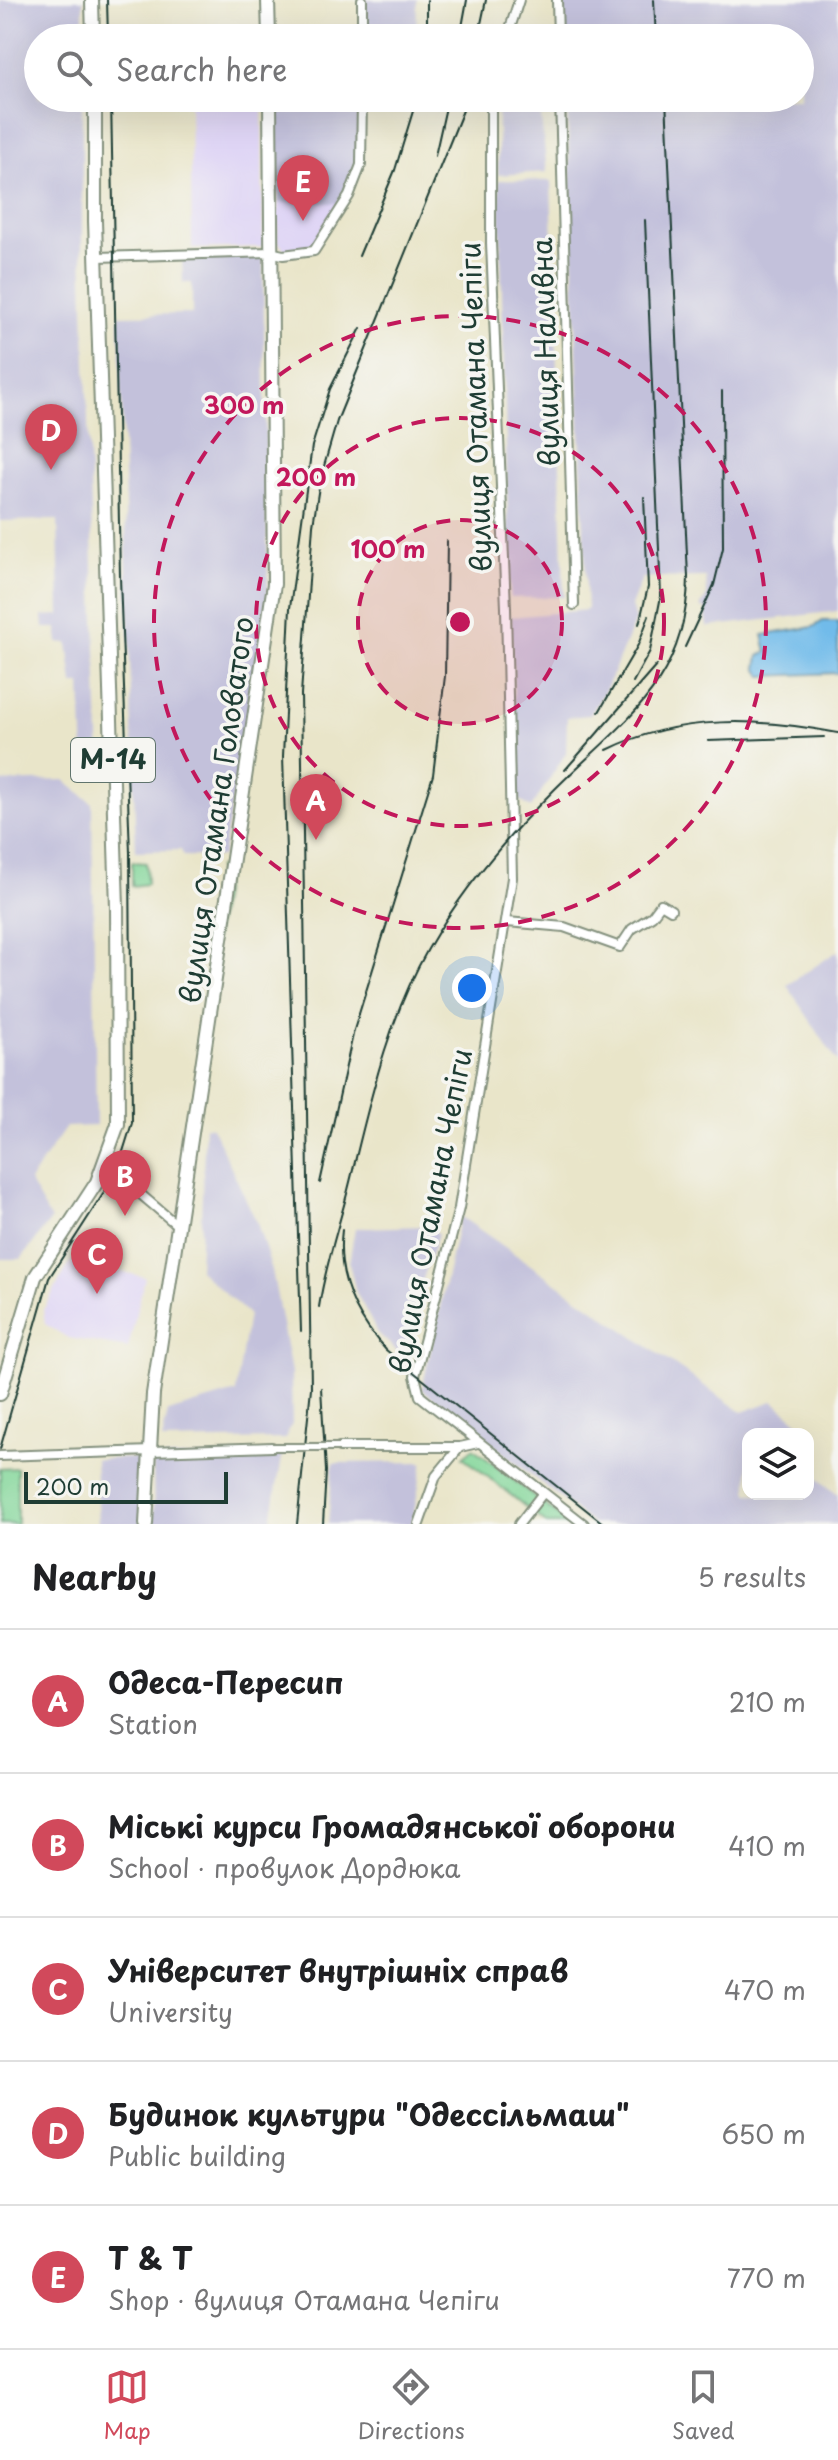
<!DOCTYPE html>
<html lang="en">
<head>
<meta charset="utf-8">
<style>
  body { margin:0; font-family:"Playpen Sans",sans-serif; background:#f2f2f2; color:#202124 }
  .controls { position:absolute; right:24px; bottom:24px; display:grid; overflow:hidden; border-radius:16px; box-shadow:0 8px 32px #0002 }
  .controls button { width:72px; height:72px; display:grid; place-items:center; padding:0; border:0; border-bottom:2px solid #e0e0e0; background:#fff; color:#202124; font:40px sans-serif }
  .scale { position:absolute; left:24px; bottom:20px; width:204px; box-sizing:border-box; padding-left:8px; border:4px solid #1f3d34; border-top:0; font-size:22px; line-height:28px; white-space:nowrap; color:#1f3d34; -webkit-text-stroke:6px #f6f6f2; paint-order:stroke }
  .you { position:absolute; left:472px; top:988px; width:28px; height:28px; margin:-20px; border:6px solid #fff; border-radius:50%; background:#1a73e8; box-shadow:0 0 0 12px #1a73e833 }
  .badge { display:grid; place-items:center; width:52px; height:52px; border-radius:50%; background:#d1495b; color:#fff; font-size:26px; font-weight:700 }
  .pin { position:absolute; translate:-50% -66px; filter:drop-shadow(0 2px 4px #0008) }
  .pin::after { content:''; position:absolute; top:42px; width:28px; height:24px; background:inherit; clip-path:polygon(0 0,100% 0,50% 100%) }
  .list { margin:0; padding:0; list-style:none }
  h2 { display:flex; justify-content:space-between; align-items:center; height:104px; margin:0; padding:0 32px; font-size:34px }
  h2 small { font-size:26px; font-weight:400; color:#757577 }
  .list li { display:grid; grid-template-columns:52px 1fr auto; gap:24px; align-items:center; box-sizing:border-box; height:144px; padding:0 32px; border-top:2px solid #e0e0e0 }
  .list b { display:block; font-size:30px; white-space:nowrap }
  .list p { margin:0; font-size:26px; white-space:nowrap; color:#757577 }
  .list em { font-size:26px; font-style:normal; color:#757577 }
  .icon { flex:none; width:44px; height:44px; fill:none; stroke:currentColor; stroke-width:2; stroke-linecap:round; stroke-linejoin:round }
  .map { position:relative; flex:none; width:838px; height:1524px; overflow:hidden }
  .search { position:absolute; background:#fff; box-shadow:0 8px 32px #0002; left:24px; right:24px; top:24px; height:88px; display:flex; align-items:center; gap:20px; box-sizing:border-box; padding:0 28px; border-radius:44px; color:#757577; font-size:30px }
  .sheet { height:824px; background:#fff }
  nav { display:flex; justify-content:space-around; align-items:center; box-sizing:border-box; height:112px; border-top:2px solid #e0e0e0; background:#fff; font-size:22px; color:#757577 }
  nav a { display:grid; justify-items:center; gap:4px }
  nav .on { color:#d1495b }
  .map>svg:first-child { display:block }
</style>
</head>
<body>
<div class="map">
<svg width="838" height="1524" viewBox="0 0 838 1524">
  <rect width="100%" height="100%" fill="#f6f6f2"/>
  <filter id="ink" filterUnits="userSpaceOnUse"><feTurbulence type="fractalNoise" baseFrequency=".0125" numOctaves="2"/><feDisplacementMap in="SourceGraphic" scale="16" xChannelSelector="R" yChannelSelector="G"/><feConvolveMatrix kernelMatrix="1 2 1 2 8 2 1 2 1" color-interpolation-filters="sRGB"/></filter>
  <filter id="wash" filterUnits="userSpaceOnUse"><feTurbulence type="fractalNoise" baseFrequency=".006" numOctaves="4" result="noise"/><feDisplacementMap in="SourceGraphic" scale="32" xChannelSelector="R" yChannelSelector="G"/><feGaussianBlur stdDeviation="1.8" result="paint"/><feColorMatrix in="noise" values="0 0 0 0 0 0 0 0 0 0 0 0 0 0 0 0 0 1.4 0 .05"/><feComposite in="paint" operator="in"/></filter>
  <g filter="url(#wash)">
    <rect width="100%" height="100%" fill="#e9e5c9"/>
    <g fill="#dfd5f5">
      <path d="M 190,98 L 262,98 L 263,247 L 192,249 Z"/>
      <path d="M 278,203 L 325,202 L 339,203 L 311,249 L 285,251 L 277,240 Z"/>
      <path d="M 71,1261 L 145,1277 L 128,1348 L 68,1338 L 45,1324 L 43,1310 Z"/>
    </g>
    <g fill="#c3c1db">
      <path d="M 0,0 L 83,0 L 83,38 L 38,38 L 38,98 L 82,98 L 82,252 L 100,763 L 84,764 L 81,684 L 73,684 L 68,643 L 58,643 L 57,628 L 44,628 L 43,616 L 60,615 L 58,520 L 0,521 Z"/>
      <path d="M 366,0 L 417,0 L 416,38 L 366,38 Z"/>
      <path d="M 564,0 L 838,0 L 838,611 L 707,627 L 706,610 L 700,607 L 707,595 L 706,577 L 642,578 L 631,606 L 635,620 L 608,685 L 590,715 L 567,717 L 566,753 L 531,808 L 517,798 L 511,617 L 587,610 L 567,98 L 800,98 L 800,38 L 565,38 Z"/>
      <path d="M 323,98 L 357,98 L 359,158 L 339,203 L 278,203 L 277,113 L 321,110 Z"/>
      <path d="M 498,98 L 539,98 L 547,172 L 498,175 Z"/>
      <path d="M 499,180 L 551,181 L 564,597 L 510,598 Z"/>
      <path d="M 263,255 L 268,598 L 222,857 L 183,856 L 181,850 L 136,851 L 119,315 L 192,314 L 192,283 L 183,283 L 182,256 Z"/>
      <path d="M 65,780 L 92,803 L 96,1126 L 66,1127 L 29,1181 L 51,1220 L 21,1259 L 0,1259 L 0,782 Z"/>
      <path d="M 838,951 L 838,1063 L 787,985 Z"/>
      <path d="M 205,1126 L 212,1127 L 257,1223 L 272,1270 L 291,1372 L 292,1424 L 285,1439 L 162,1441 L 168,1412 L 236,1392 L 248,1314 L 199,1270 Z"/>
      <path d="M 460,1216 L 742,1412 L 773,1401 L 816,1436 L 808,1451 L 808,1434 L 748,1434 L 748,1494 L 808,1494 L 808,1471 L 838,1495 L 838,1524 L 593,1524 L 422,1389 Z"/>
      <path d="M 428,1226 L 438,1234 L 407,1327 L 414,1331 L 411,1344 L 398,1352 L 377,1332 L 356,1292 L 349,1263 L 355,1228 Z"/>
      <path d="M 283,1453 L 270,1524 L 154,1524 L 153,1458 Z"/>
      <path d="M 141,1458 L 143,1524 L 98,1524 L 95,1459 Z"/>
      <path d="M 423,1462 L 412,1524 L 328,1524 L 333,1463 Z"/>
    </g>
    <g fill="#82d699" stroke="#508a66" stroke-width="2">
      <path d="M 132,862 L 146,863 L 147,884 L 132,886 Z"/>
      <path d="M 218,867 L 226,867 L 212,956 L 208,947 L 212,920 L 215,918 Z"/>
      <path d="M 473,1448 L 569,1524 L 547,1524 L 463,1457 Z"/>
      <path d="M 17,1468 L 17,1524 L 0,1524 L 0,1469 Z"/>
    </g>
    <path fill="#71bbea" stroke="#487c8f" stroke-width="2" d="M 823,621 L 838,621 L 838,673 L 762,676 L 757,668 L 759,656 L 767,652 L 763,635 L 813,627 Z"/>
  </g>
  <g filter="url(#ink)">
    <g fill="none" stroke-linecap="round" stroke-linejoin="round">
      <defs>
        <g id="minor">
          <path d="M 362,0 L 362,38"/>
          <path d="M 557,0 L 558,38"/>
          <path d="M 507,38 L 519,0"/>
          <path d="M 491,98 L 491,243 L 506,608 L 512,878 L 459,1208 L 415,1376 L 420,1396 L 584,1524"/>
          <path d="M 560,98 L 574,605"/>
          <path d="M 97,257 L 270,252 L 283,255 L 314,251 L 349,196 L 361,165 L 362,98"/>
          <path d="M 507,922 L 564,927 L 620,947 L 632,929 L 652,916 L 661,904 L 671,910"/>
          <path d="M 106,1165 L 178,1226"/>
          <path d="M 339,1447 L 460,1447 L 478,1443"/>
          <path d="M 0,1456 L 272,1447"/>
          <path d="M 419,1524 L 436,1476 L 460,1447"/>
          <path d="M 519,1524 L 543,1493"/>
        </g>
        <g id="primary">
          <path d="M 92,0 L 93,38"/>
          <path d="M 268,0 L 269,38"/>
          <path d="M 0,1394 L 35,1277 L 97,1182 L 118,1124 L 117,907 L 95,221 L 95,98"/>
          <path d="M 146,1524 L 153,1394 L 274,584 L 270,98"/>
        </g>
      </defs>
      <use href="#minor" stroke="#84917e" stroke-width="12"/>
      <use href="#primary" stroke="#84917e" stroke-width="16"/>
      <use href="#minor" stroke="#fff" stroke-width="8"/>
      <use href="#primary" stroke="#fff" stroke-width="12"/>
      <g stroke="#1f3d34" stroke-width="2">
        <path d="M 107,0 L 108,38"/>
        <path d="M 0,1449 L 49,1278 L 116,1174 L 132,1123 L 130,853 L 120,577 L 111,98"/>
      </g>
      <g stroke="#1f3d34" stroke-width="2">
        <path d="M 654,0 L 656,38"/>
        <path d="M 427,38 L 427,0"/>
        <path d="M 460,38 L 467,0"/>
        <path d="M 478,38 L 486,0"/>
        <path d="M 435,156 L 448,98"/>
        <path d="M 359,256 L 395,170 L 417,98"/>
        <path d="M 639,624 L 648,587 L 644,497"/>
        <path d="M 685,647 L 714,585 L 723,548 L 722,391"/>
        <path d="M 633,682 L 650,651 L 661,596 L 645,220"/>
        <path d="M 599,712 L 638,645 L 649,616"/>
        <path d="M 708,741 L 824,737"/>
        <path d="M 607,750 C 679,714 762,718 838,733"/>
        <path d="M 565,770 L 657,665"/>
        <path d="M 320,1183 L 354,1030 L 433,775 L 445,676 L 447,541"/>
        <path d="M 342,1230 C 336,1277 355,1316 386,1350 L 604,1524"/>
        <path d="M 319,1307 C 325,1267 338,1229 348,1190 C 368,1110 386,1022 428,949 C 460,893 505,839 551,793 C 619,724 687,686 688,577 L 666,98"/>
        <path d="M 301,1331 L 283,756 L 290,608 L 312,446 L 330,389 L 361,328"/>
        <path d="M 321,1388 L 326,1471 L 323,1524"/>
        <path d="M 297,1524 L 311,1388 L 301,694 L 313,525 L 320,480 L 337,421 L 468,98"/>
      </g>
      <defs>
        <path id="pedestrian-bridge" d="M 272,1447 L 339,1447"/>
      </defs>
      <use href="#pedestrian-bridge" stroke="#84917e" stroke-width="10" stroke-linecap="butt"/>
      <use href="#pedestrian-bridge" stroke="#fff" stroke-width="6"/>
    </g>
  </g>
  <circle cx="460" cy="622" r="102" fill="#c2185b" fill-opacity=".12"/>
  <g fill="none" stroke="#c2185b" stroke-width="4" stroke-dasharray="14 10">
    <circle cx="460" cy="622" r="102"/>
    <circle cx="460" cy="622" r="204"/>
    <circle cx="460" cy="622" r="306"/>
  </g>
  <g text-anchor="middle" stroke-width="7" stroke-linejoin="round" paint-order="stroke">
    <rect fill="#f6f6f2" stroke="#60746d" stroke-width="2" x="71" y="738" width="84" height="44" rx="6"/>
    <g font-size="26" font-weight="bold" fill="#1f3d34">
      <text x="113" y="769">М-14</text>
    </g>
    <g font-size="28" fill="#1f3d34" stroke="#f6f6f2">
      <text transform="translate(546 352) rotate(-92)" y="10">вулиця Наливна</text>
      <text transform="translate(476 407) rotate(-92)" y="10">вулиця Отамана Чепіги</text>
      <text transform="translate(217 810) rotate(-82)" y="10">вулиця Отамана Головатого</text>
      <text transform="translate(431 1211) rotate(-79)" y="10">вулиця Отамана Чепіги</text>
    </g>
  </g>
  <circle cx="460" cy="622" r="12" fill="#c2185b" stroke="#f6f6f2" stroke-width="4"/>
  <g font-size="24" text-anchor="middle" font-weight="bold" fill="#c2185b" stroke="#f6f6f2" stroke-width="7" stroke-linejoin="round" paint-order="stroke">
    <text x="244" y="414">300 m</text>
    <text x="316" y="486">200 m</text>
    <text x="388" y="558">100 m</text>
  </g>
</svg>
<div class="controls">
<button><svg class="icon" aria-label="layers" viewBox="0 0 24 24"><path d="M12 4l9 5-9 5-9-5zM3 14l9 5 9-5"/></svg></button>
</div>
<div class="scale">200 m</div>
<div class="you"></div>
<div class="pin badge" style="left:316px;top:840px">A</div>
<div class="pin badge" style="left:125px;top:1216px">B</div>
<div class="pin badge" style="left:97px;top:1294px">C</div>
<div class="pin badge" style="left:51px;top:470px">D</div>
<div class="pin badge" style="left:303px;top:221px">E</div>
<div class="search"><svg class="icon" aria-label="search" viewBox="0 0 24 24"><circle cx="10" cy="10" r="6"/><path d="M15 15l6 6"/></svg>Search here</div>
</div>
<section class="sheet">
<h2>Nearby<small>5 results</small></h2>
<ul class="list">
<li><span class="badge">A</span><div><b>Одеса-Пересип</b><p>Station</p></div><em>210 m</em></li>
<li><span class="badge">B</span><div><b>Міські курси Громадянської оборони</b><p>School · провулок Дордюка</p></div><em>410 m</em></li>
<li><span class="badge">C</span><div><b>Університет внутрішніх справ</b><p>University</p></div><em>470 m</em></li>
<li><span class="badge">D</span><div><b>Будинок культури &quot;Одессільмаш&quot;</b><p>Public building</p></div><em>650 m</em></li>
<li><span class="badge">E</span><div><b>T &amp; T</b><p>Shop · вулиця Отамана Чепіги</p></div><em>770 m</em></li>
</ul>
</section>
<nav>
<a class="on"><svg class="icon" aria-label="map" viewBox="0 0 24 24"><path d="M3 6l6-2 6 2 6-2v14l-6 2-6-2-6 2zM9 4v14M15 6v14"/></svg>Map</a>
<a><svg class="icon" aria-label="directions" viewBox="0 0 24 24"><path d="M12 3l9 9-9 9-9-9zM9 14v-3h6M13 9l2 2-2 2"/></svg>Directions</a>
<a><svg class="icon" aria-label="saved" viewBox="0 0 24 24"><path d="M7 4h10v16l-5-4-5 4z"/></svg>Saved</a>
</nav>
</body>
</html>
